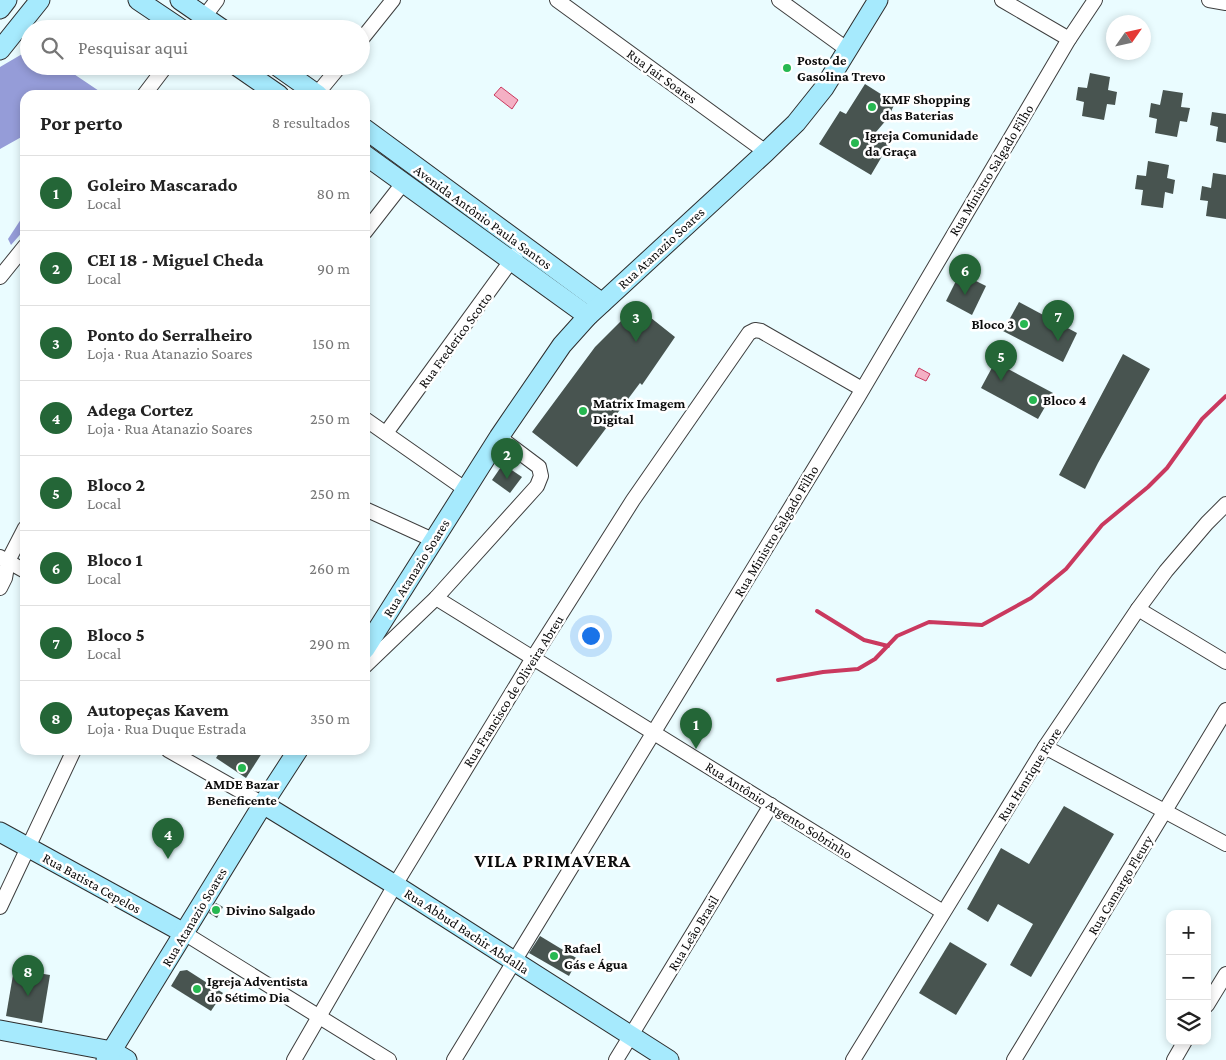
<!DOCTYPE html>
<html lang="pt">
<head>
<meta charset="utf-8">
<style>
  body { margin:0; font-family:"Crimson Pro",serif; background:#f6f6f6; color:#222 }
  .controls { position:absolute; right:15px; bottom:15px; display:grid; overflow:hidden; border-radius:10px; box-shadow:0 2px 8px #0003 }
  .controls button { width:45px; height:45px; display:grid; place-items:center; padding:0; border:0; border-bottom:1px solid #e0e0e0; background:#fff; color:#222; font:25px sans-serif }
  .compass { position:absolute; left:1106px; top:15px; width:45px; height:45px; border-radius:50%; background:#fff; box-shadow:0 2px 8px #0003; rotate:56deg }
  .you { position:absolute; left:590px; top:635px; width:18px; height:18px; margin:-12px; border:4px solid #fff; border-radius:50%; background:#1a73e8; box-shadow:0 0 0 8px #1a73e833 }
  .badge { display:grid; place-items:center; width:32px; height:32px; border-radius:50%; background:#246637; color:#fff; font-size:16px; font-weight:700 }
  .pin { position:absolute; translate:-50% -41px; filter:drop-shadow(0 1px 2px #0008) }
  .pin::after { content:''; position:absolute; top:26px; width:18px; height:15px; background:inherit; clip-path:polygon(0 0,100% 0,50% 100%) }
  .list { margin:0; padding:0; list-style:none }
  h2 { display:flex; justify-content:space-between; align-items:center; height:65px; margin:0; padding:0 20px; font-size:21px }
  h2 small { font-size:16px; font-weight:400; color:#767676 }
  .list li { display:grid; grid-template-columns:32px 1fr auto; gap:15px; align-items:center; box-sizing:border-box; height:75px; padding:0 20px; border-top:1px solid #e0e0e0 }
  .list b { display:block; font-size:19px; white-space:nowrap }
  .list p { margin:0; font-size:16px; white-space:nowrap; color:#767676 }
  .list em { font-size:16px; font-style:normal; color:#767676 }
  .icon { flex:none; width:28px; height:28px; fill:none; stroke:currentColor; stroke-width:2; stroke-linecap:round; stroke-linejoin:round }
  .map { position:relative; flex:none; width:1226px; height:1060px; overflow:hidden }
  .search { position:absolute; background:#fff; box-shadow:0 2px 8px #0003; left:20px; top:20px; width:350px; height:55px; display:flex; align-items:center; gap:12px; box-sizing:border-box; padding:0 18px; border-radius:28px; color:#767676; font-size:19px }
  .panel { position:absolute; background:#fff; box-shadow:0 2px 8px #0003; left:20px; top:90px; width:350px; height:665px; border-radius:15px }
  .map>svg:first-child { display:block }
</style>
</head>
<body>
<div class="map">
<svg width="1226" height="1060" viewBox="0 0 1226 1060">
  <rect width="100%" height="100%" fill="#eafcff"/>
  <g fill="#959cd8">
    <path d="M 29,50 L 29,66 L 62,66 L 105,95 L 25,95 L 25,135 L 0,149 L 0,67 Z"/>
    <path d="M 25,213 L 25,229 L 11,245 L 8,239 Z"/>
  </g>
  <g fill="#f4b0c4" stroke="#ca395f">
    <path d="M 501,87 L 518,100 L 512,109 L 494,95 Z"/>
    <path d="M 919,368 L 930,374 L 926,381 L 915,376 Z"/>
  </g>
  <g fill="none" stroke-linecap="round" stroke-linejoin="round">
    <g stroke="#ca395f" stroke-width="4">
      <path d="M 817,611 L 864,640 L 888,646"/>
      <path d="M 778,680 L 823,672 L 858,669 L 875,659 L 897,636 L 929,622 L 982,625 L 1031,598 L 1066,569 L 1102,525 L 1148,487 L 1167,468 L 1202,419 L 1226,396"/>
    </g>
  </g>
  <g fill="#485450">
    <path d="M 1090,73 L 1110,77 L 1108,90 L 1117,92 L 1115,105 L 1107,104 L 1104,120 L 1082,116 L 1084,102 L 1076,100 L 1078,87 L 1087,88 Z"/>
    <path d="M 865,84 L 895,103 L 888,118 L 876,132 L 891,141 L 871,175 L 819,144 L 840,111 L 846,114 Z"/>
    <path d="M 1163,90 L 1183,93 L 1181,107 L 1190,108 L 1187,122 L 1180,121 L 1177,137 L 1155,133 L 1157,119 L 1149,117 L 1151,103 L 1160,105 Z"/>
    <path d="M 1212,112 L 1226,114 L 1226,143 L 1216,141 L 1218,127 L 1210,125 Z"/>
    <path d="M 1148,161 L 1169,165 L 1167,178 L 1175,180 L 1173,194 L 1165,192 L 1163,208 L 1141,205 L 1143,190 L 1135,189 L 1137,175 L 1146,176 Z"/>
    <path d="M 1213,173 L 1226,175 L 1226,219 L 1206,216 L 1208,201 L 1200,200 L 1202,186 L 1211,188 Z"/>
    <path d="M 960,273 L 986,286 L 972,315 L 946,301 Z"/>
    <path d="M 1019,302 L 1077,333 L 1063,362 L 1003,331 Z"/>
    <path d="M 636,306 L 675,337 L 642,385 L 640,383 L 577,467 L 532,432 L 595,347 Z"/>
    <path d="M 1123,354 L 1150,369 L 1098,463 L 1085,489 L 1059,475 Z"/>
    <path d="M 995,362 L 1053,393 L 1038,419 L 981,388 Z"/>
    <path d="M 503,464 L 522,477 L 510,493 L 492,480 Z"/>
    <path d="M 221,750 L 264,750 L 246,778 L 216,758 Z"/>
    <path d="M 1064,806 L 1114,834 L 1031,977 L 1010,965 L 1033,924 L 998,904 L 988,922 L 967,909 L 1001,848 L 1029,864 Z"/>
    <path d="M 216,903 L 223,907 L 217,918 L 209,913 Z"/>
    <path d="M 540,936 L 578,959 L 569,976 L 529,953 Z"/>
    <path d="M 950,942 L 987,964 L 956,1015 L 919,993 Z"/>
    <path d="M 14,969 L 50,975 L 42,1023 L 6,1016 Z"/>
    <path d="M 187,970 L 223,993 L 211,1011 L 171,986 L 180,971 Z"/>
  </g>
  <g fill="none" stroke-linecap="round" stroke-linejoin="round">
    <defs>
      <g id="street">
        <path d="M 557,0 L 766,152"/>
        <path d="M 779,0 L 848,50"/>
        <path d="M 1002,0 L 1069,39"/>
        <path d="M 1209,0 L 1226,3"/>
        <path d="M 195,29 L 217,0"/>
        <path d="M 361,40 L 393,0"/>
        <path d="M 144,95 L 166,66"/>
        <path d="M 316,95 L 340,66"/>
        <path d="M 365,232 L 404,182"/>
        <path d="M 0,277 L 25,246"/>
        <path d="M 365,419 L 465,489"/>
        <path d="M 386,433 L 516,254"/>
        <path d="M 365,509 L 433,540"/>
        <path d="M 0,557 L 25,571"/>
        <path d="M 0,588 L 5,578 L 8,561 L 25,528"/>
        <path d="M 436,598 L 943,912"/>
        <path d="M 1138,609 L 1226,662"/>
        <path d="M 365,666 L 436,598 L 537,486 L 541,476 L 539,467 L 499,437"/>
        <path d="M 1045,747 L 1226,844"/>
        <path d="M 168,750 L 263,804"/>
        <path d="M 0,907 L 74,750"/>
        <path d="M 184,933 L 389,1060"/>
        <path d="M 1207,1005 L 1226,974"/>
        <path d="M 294,1060 L 395,885 L 533,658 L 633,500 L 749,333 L 755,330 L 761,331 L 862,389"/>
        <path d="M 454,1060 L 858,397 L 1069,39 L 1095,0"/>
        <path d="M 616,1060 L 771,805"/>
        <path d="M 853,1060 L 1045,747 L 1138,609 L 1166,571 L 1207,523 L 1226,504"/>
        <path d="M 1014,1060 L 1226,710"/>
        <path d="M 1174,1060 L 1185,1041"/>
      </g>
      <g id="secondary">
        <path d="M 138,0 L 181,29"/>
        <path d="M 180,0 L 222,29"/>
        <path d="M 0,9 L 7,0"/>
        <path d="M 0,50 L 40,0"/>
        <path d="M 237,66 L 279,95"/>
        <path d="M 277,66 L 318,95"/>
        <path d="M 365,129 L 602,303"/>
        <path d="M 365,155 L 588,316"/>
        <path d="M 365,649 L 499,437 L 562,345 L 588,316 L 766,152 L 796,123 L 824,88 L 878,0"/>
        <path d="M 263,804 L 395,885 L 669,1060"/>
        <path d="M 0,832 L 184,933"/>
        <path d="M 0,1030 L 112,1051 L 127,1060"/>
        <path d="M 106,1060 L 263,804 L 298,750"/>
      </g>
    </defs>
    <use href="#street" stroke="#3e3e3e" stroke-width="16"/>
    <use href="#secondary" stroke="#2d2d2d" stroke-width="21"/>
    <use href="#street" stroke="#fff" stroke-width="14"/>
    <use href="#secondary" stroke="#a6eafd" stroke-width="19"/>
  </g>
  <g fill="#27b851" stroke="#fff" stroke-width="2">
    <circle cx="787" cy="68" r="5"/>
    <circle cx="872" cy="107" r="5"/>
    <circle cx="855" cy="143" r="5"/>
    <circle cx="1024" cy="324" r="5"/>
    <circle cx="1033" cy="400" r="5"/>
    <circle cx="583" cy="411" r="5"/>
    <circle cx="242" cy="768" r="5"/>
    <circle cx="216" cy="910" r="5"/>
    <circle cx="554" cy="956" r="5"/>
    <circle cx="197" cy="989" r="5"/>
  </g>
  <g text-anchor="middle" stroke-width="5" stroke-linejoin="round" paint-order="stroke">
    <g font-size="14" font-weight="bold" fill="#0b0b0b" stroke="#fff" text-anchor="start">
      <text x="797" y="65">Posto de<tspan x="797" dy="16">Gasolina Trevo</tspan></text>
      <text x="882" y="104">KMF Shopping<tspan x="882" dy="16">das Baterias</tspan></text>
      <text x="865" y="140">Igreja Comunidade<tspan x="865" dy="16">da Graça</tspan></text>
      <text x="1014" y="329" text-anchor="end">Bloco 3</text>
      <text x="1043" y="405">Bloco 4</text>
      <text x="593" y="408">Matrix Imagem<tspan x="593" dy="16">Digital</tspan></text>
      <text x="242" y="789" text-anchor="middle">AMDE Bazar<tspan x="242" dy="16">Beneficente</tspan></text>
      <text x="226" y="915">Divino Salgado</text>
      <text x="564" y="953">Rafael<tspan x="564" dy="16">Gás e Água</tspan></text>
      <text x="207" y="986">Igreja Adventista<tspan x="207" dy="16">do Sétimo Dia</tspan></text>
    </g>
    <g font-size="14" fill="#0b0b0b" stroke="#fff">
      <text transform="translate(662 76) rotate(36)" y="5">Rua Jair Soares</text>
      <text transform="translate(991 170) rotate(-59)" y="5">Rua Ministro Salgado Filho</text>
      <text transform="translate(483 217) rotate(36)" y="5">Avenida Antônio Paula Santos</text>
      <text transform="translate(661 248) rotate(-43)" y="5">Rua Atanazio Soares</text>
      <text transform="translate(455 340) rotate(-54)" y="5">Rua Frederico Scotto</text>
      <text transform="translate(776 531) rotate(-59)" y="5">Rua Ministro Salgado Filho</text>
      <text transform="translate(416 568) rotate(-58)" y="5">Rua Atanazio Soares</text>
      <text transform="translate(513 691) rotate(-58)" y="5">Rua Francisco de Oliveira Abreu</text>
      <text transform="translate(1029 774) rotate(-58)" y="5">Rua Henrique Fiore</text>
      <text transform="translate(779 810) rotate(32)" y="5">Rua Antônio Argento Sobrinho</text>
      <text transform="translate(92 883) rotate(29)" y="5">Rua Batista Cepelos</text>
      <text transform="translate(1120 885) rotate(-59)" y="5">Rua Camargo Fleury</text>
      <text transform="translate(194 917) rotate(-59)" y="5">Rua Atanazio Soares</text>
      <text transform="translate(467 931) rotate(33)" y="5">Rua Abbud Bachir Abdalla</text>
      <text transform="translate(693 933) rotate(-59)" y="5">Rua Leão Brasil</text>
    </g>
    <g font-size="19" font-weight="bold" letter-spacing="1" fill="#0b0b0b" stroke="#fff">
      <text x="553" y="867">VILA PRIMAVERA</text>
    </g>
  </g>
</svg>
<div class="controls">
<button>+</button>
<button>−</button>
<button><svg class="icon" aria-label="layers" viewBox="0 0 24 24"><path d="M12 4l9 5-9 5-9-5zM3 14l9 5 9-5"/></svg></button>
</div>
<svg class="compass" viewBox="-18 -18 36 36"><path d="M0-13l5 13h-10z" fill="#e53935"/><path d="M0 13l5-13h-10z" fill="#767676"/></svg>
<div class="you"></div>
<div class="pin badge" style="left:696px;top:749px">1</div>
<div class="pin badge" style="left:507px;top:479px">2</div>
<div class="pin badge" style="left:636px;top:342px">3</div>
<div class="pin badge" style="left:168px;top:859px">4</div>
<div class="pin badge" style="left:1001px;top:381px">5</div>
<div class="pin badge" style="left:965px;top:295px">6</div>
<div class="pin badge" style="left:1058px;top:341px">7</div>
<div class="pin badge" style="left:28px;top:996px">8</div>
<div class="search"><svg class="icon" aria-label="search" viewBox="0 0 24 24"><circle cx="10" cy="10" r="6"/><path d="M15 15l6 6"/></svg>Pesquisar aqui</div>
<section class="panel">
<h2>Por perto<small>8 resultados</small></h2>
<ul class="list">
<li><span class="badge">1</span><div><b>Goleiro Mascarado</b><p>Local</p></div><em>80 m</em></li>
<li><span class="badge">2</span><div><b>CEI 18 - Miguel Cheda</b><p>Local</p></div><em>90 m</em></li>
<li><span class="badge">3</span><div><b>Ponto do Serralheiro</b><p>Loja · Rua Atanazio Soares</p></div><em>150 m</em></li>
<li><span class="badge">4</span><div><b>Adega Cortez</b><p>Loja · Rua Atanazio Soares</p></div><em>250 m</em></li>
<li><span class="badge">5</span><div><b>Bloco 2</b><p>Local</p></div><em>250 m</em></li>
<li><span class="badge">6</span><div><b>Bloco 1</b><p>Local</p></div><em>260 m</em></li>
<li><span class="badge">7</span><div><b>Bloco 5</b><p>Local</p></div><em>290 m</em></li>
<li><span class="badge">8</span><div><b>Autopeças Kavem</b><p>Loja · Rua Duque Estrada</p></div><em>350 m</em></li>
</ul>
</section>
</div>
</body>
</html>
